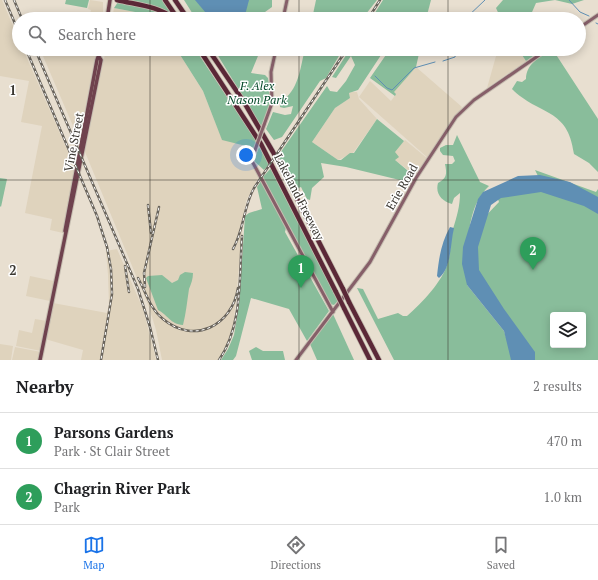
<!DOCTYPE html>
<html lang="en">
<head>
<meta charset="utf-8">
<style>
  body { margin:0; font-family:"PT Serif",serif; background:#f2f2f2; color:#202124 }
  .controls { position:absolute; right:12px; bottom:12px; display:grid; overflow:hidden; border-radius:4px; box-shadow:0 2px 10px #0003 }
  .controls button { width:36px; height:36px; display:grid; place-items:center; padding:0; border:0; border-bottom:1px solid #e0e0e0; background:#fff; color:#202124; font:20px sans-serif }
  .you { position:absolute; left:246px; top:155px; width:14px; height:14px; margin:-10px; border:3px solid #fff; border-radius:50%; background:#1a73e8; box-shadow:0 0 0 6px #1a73e833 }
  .badge { display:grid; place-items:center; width:26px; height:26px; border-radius:50%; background:#1a73e8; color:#fff; font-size:13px; font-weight:700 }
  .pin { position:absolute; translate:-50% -33px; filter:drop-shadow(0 1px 2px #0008) }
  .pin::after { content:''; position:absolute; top:21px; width:14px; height:12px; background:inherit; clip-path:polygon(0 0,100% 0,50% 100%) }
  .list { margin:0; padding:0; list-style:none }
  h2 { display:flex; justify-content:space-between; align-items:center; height:52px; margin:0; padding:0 16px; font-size:17px }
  h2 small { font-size:13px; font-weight:400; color:#757577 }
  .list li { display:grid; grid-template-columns:26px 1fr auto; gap:12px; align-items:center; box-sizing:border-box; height:56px; padding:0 16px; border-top:1px solid #e0e0e0 }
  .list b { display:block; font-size:15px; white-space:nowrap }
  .list p { margin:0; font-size:13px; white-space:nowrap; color:#757577 }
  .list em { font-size:13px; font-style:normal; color:#757577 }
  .icon { flex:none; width:22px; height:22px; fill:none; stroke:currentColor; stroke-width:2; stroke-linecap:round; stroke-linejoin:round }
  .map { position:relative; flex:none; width:598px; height:360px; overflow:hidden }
  .search { position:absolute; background:#fff; box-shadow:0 2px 10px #0003; left:12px; right:12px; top:12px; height:44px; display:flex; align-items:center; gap:10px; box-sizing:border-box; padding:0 14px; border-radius:22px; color:#757577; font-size:15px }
  .sheet { height:164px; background:#fff }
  nav { display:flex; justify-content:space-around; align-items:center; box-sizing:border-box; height:56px; border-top:1px solid #e0e0e0; background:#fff; font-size:11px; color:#757577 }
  nav a { display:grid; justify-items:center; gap:2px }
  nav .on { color:#1a73e8 }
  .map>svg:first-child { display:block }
</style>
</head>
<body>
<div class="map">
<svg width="598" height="360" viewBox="0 0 598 360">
  <rect width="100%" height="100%" fill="#e8dfd0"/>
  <g fill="#dfd3bd">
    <path d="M 0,0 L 2,0 L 19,40 L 19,49 L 23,49 L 75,168 L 63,233 L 50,230 L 52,219 L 25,213 L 42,126 L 21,122 L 29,81 L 0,76 Z"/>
    <path d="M 90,0 L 103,2 L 103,19 L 89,19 L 91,10 L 88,9 Z"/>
    <path d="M 114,8 L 170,19 L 112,19 Z"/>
    <path d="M 40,49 L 60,49 L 95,56 L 79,140 Z"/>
    <path d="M 106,49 L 178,49 L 177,50 L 203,91 L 222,139 L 254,148 L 249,160 L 259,176 L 246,201 L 244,213 L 233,329 L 229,341 L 218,360 L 162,360 L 156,330 L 149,307 L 85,152 Z"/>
    <path d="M 498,49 L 518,49 L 526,61 L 487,88 Z"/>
    <path d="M 416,67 L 462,107 L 428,158 L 359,97 L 370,81 L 391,101 L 396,94 L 393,92 Z"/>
    <path d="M 352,92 L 357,92 L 359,99 L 377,119 L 353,153 L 338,160 L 312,142 L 335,108 L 350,98 L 349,93 Z"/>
    <path d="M 405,140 L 428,159 L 416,176 L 395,160 L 394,152 Z"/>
    <path d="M 117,249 L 143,309 L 156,360 L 81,360 L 83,350 L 45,339 L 53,303 L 107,313 L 109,305 L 108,275 L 106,251 Z"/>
    <path d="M 30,276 L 54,281 L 50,301 L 26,296 Z"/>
    <path d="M 35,319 L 47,321 L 41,351 L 16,346 L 19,330 L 32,333 Z"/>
    <path d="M 0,344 L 13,346 L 11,360 L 0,360 Z"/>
    <path d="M 15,347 L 41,352 L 39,360 L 12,360 Z"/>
  </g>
  <g fill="#89bd9b" fill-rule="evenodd">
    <path d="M 66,0 L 89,0 L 87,8 L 65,4 Z"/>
    <path d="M 122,0 L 163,0 L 175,16 Z"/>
    <path d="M 184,0 L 272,0 L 272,7 L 265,12 L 261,19 L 196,19 Z"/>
    <path d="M 316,0 L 377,0 L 362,19 L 312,19 Z"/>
    <path d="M 383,0 L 431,0 L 426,19 L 371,19 Z"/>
    <path d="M 503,0 L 584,0 L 572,4 L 555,0 L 536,3 L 529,19 L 501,19 L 496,8 Z"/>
    <path d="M 118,2 L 157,10 L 172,19 L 114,8 Z"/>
    <path d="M 178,49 L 195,49 L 255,139 L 256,142 L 254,148 L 222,140 L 203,91 L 177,50 Z"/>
    <path d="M 214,49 L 257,49 L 260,51 L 251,73 L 265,75 L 268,78 L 271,99 L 262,128 Z"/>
    <path d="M 305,49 L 343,49 L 326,78 L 320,81 L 282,137 L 274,140 L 266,129 L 273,112 L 285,115 L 291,114 L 293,106 L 284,108 L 280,107 L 280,102 C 299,91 300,68 305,49 Z"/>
    <path d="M 350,49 L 385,49 L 358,90 L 349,93 L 350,98 L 335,108 L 312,142 L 338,160 L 341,160 L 350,153 L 354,153 L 377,119 L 404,141 L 395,152 L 399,157 L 395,160 L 413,175 L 408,182 L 346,167 L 321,163 L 324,177 L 312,188 L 310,200 L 307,199 L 301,187 L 296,189 L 278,156 L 327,86 L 330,91 L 337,92 L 346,81 L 355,65 L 351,56 L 336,78 L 332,77 Z"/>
    <path d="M 390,49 L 420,49 L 416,67 L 394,92 L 396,94 L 395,96 L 370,78 Z"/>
    <path d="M 518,49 L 543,49 L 526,61 Z"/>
    <path d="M 553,50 L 598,119 L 598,172 L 589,163 L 574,154 C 568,107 539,116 512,89 L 517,81 L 522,82 L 526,79 C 526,64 540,56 553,50 Z"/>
    <path d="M 457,135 L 480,182 L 489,186 C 464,209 468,253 467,285 L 504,331 L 508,343 L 516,338 L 470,285 L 478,224 L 499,202 L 495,191 L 540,180 L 535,170 L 596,192 L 598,189 L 598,360 L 394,360 L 357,288 L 363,289 L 378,319 L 398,313 L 403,316 L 407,316 C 422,303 443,281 448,262 C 451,252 450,240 453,229 C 457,216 460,206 460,193 L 454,198 L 452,204 C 442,201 435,194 438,183 C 447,178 447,174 445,164 L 452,164 L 455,161 L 453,156 L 443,155 L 440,151 L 440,148 L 446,145 L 453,145 ZM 553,315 L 583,315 L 583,345 L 553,345 Z"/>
    <path d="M 259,147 L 269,164 L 264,170 L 254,161 Z"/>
    <path d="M 271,168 L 338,301 L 334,305 L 330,304 L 263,177 Z"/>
    <path d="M 0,178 L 7,179 L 1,207 L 0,206 Z"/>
    <path d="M 261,181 L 286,228 L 285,232 L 329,311 L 307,341 L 289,309 L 251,298 L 236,356 L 233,360 L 221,360 L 228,349 L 234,335 L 239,305 L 245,216 L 249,213 L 262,209 L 257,187 Z"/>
    <path d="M 185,272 L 193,273 C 193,279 191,284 189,289 C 187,302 186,313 183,325 C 170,324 168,315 158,310 L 146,278 L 148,276 L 162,275 L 172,283 L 178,280 L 180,275 Z"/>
    <path d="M 333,314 L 354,360 L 317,360 L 310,344 Z"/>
    <path d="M 256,347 L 263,351 L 283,351 L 285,360 L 252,360 L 249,351 Z"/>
  </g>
  <g fill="#5f8fb4">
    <path d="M 195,0 L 249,0 L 244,19 L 211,19 Z"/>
    <path d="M 540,175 L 570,182 L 598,197 L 598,214 L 584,206 L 541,192 L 501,198 L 491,205 L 478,247 L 479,270 L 504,309 L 535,352 L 535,360 L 511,360 L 504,331 L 467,285 L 462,264 L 463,247 L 478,199 L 483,192 L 518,176 Z"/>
    <path d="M 450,227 L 454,228 C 450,244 452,267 439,278 L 437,276 C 439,258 441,243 450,227 Z"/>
  </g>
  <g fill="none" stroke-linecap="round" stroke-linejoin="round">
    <g stroke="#5f8fb4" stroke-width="1">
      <path d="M 569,0 L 580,12 L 589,16"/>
      <path d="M 465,19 L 485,0"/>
      <path d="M 596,23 L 598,24"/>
      <path d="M 443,61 L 455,57 L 457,49"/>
      <path d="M 375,76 L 387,88 L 392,90 L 414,68 L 435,62"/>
    </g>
    <defs>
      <g id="secondary">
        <path d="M 283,19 L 287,0"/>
        <path d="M 579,28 L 598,15"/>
        <path d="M 264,125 L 272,103 L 271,72 L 276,49"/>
        <path d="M 255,150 L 252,161 L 333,312"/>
        <path d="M 296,360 L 370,262 L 416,178 L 456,117 L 474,100 L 548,49"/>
      </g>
      <g id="primary">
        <path d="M 107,19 L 110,0"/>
        <path d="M 65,231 L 97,60 L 101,49"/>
        <path d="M 40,360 L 101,60 L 99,57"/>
      </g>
      <g id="highway">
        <path d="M 117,0 C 138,5 158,6 175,19"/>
        <path d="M 165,0 L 178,19"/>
        <path d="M 175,0 L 188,19"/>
        <path d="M 199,49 L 261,144 L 336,292"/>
        <path d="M 208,49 L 244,102 L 273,152 L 343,289"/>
        <path d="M 349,302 L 379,360"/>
        <path d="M 344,308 L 370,360"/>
      </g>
    </defs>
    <use href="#secondary" stroke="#c5bdb0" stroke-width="5"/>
    <use href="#primary" stroke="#c5bdb0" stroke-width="5.5"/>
    <use href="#highway" stroke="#c5bdb0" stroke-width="6"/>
    <use href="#secondary" stroke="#865f69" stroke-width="3"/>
    <use href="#primary" stroke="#6f424e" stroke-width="3.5"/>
    <use href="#highway" stroke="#5b2837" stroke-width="4.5"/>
    <defs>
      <g id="rail">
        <path d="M 5,0 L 19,33"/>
        <path d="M 14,0 L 22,19"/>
        <path d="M 368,19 L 380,0"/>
        <path d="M 26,49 L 97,216 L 107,247 L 111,269 L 112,294 L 101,360"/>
        <path d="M 35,49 L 138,289 L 150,327 L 158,360"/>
        <path d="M 148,205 L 151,233"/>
        <path d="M 233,249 C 244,230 243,208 254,188 L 347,49"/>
        <path d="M 125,266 L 129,292"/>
        <path d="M 138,278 C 146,292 150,309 163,319 C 194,345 232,326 238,288"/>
        <path d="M 145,287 L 144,273 L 159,207"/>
        <path d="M 219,360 C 243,325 239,277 242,236"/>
      </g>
    </defs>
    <use href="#rail" stroke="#69645c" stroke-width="2.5"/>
    <use href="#rail" stroke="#fff" stroke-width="1" stroke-dasharray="3" stroke-linecap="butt"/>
    <defs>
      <path id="secondary-bridge" d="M 255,150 L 264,125"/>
      <g id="highway-bridge">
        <path d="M 343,289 L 349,302"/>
        <path d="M 336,292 L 344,308"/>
      </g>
    </defs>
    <use href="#secondary-bridge" stroke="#c5bdb0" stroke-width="5" stroke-linecap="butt"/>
    <use href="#highway-bridge" stroke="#c5bdb0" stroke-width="6" stroke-linecap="butt"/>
    <use href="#secondary-bridge" stroke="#865f69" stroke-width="3"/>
    <use href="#highway-bridge" stroke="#5b2837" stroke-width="4.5"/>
  </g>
  <path fill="none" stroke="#3a3731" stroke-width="1" stroke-opacity="0.55" d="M 150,0 L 150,19M 299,0 L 299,19M 448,0 L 448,19M 150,49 L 150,360M 299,49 L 299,360M 448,49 L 448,360M 0,180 L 598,180"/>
  <g text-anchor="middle" stroke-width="3" stroke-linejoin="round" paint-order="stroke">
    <g font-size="12" font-style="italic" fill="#064a2a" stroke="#fff">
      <text x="257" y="90">F. Alex<tspan x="257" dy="14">Nason Park</tspan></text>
    </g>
    <g font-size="12" fill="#3a3731" stroke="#fff">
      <text transform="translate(74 142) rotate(-79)" y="4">Vine Street</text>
      <text transform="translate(402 187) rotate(-60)" y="4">Erie Road</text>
      <text transform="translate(299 197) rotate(63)" y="4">Lakeland Freeway</text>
    </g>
  </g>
  <g font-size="13" text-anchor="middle" font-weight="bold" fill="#3a3731" stroke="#fff" stroke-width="3" stroke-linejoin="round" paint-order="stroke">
    <text x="13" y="95">1</text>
    <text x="13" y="275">2</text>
  </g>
</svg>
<div class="controls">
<button><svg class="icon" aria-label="layers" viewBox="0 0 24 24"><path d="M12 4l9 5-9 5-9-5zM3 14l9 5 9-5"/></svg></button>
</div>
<div class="you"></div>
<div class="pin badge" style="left:301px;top:288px;background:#2e9e5b">1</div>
<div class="pin badge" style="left:533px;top:270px;background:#2e9e5b">2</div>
<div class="search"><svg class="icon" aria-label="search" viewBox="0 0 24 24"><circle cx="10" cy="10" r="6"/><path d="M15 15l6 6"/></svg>Search here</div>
</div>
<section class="sheet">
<h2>Nearby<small>2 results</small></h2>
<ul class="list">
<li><span class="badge" style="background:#2e9e5b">1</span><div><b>Parsons Gardens</b><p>Park · St Clair Street</p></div><em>470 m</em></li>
<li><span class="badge" style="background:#2e9e5b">2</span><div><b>Chagrin River Park</b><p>Park</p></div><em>1.0 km</em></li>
</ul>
</section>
<nav>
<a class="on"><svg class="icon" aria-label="map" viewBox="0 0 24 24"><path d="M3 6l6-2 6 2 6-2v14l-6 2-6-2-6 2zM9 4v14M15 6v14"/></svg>Map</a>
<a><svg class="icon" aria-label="directions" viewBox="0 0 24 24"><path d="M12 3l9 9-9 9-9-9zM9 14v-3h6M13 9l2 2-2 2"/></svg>Directions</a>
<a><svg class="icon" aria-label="saved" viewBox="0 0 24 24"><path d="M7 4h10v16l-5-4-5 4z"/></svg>Saved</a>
</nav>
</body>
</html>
